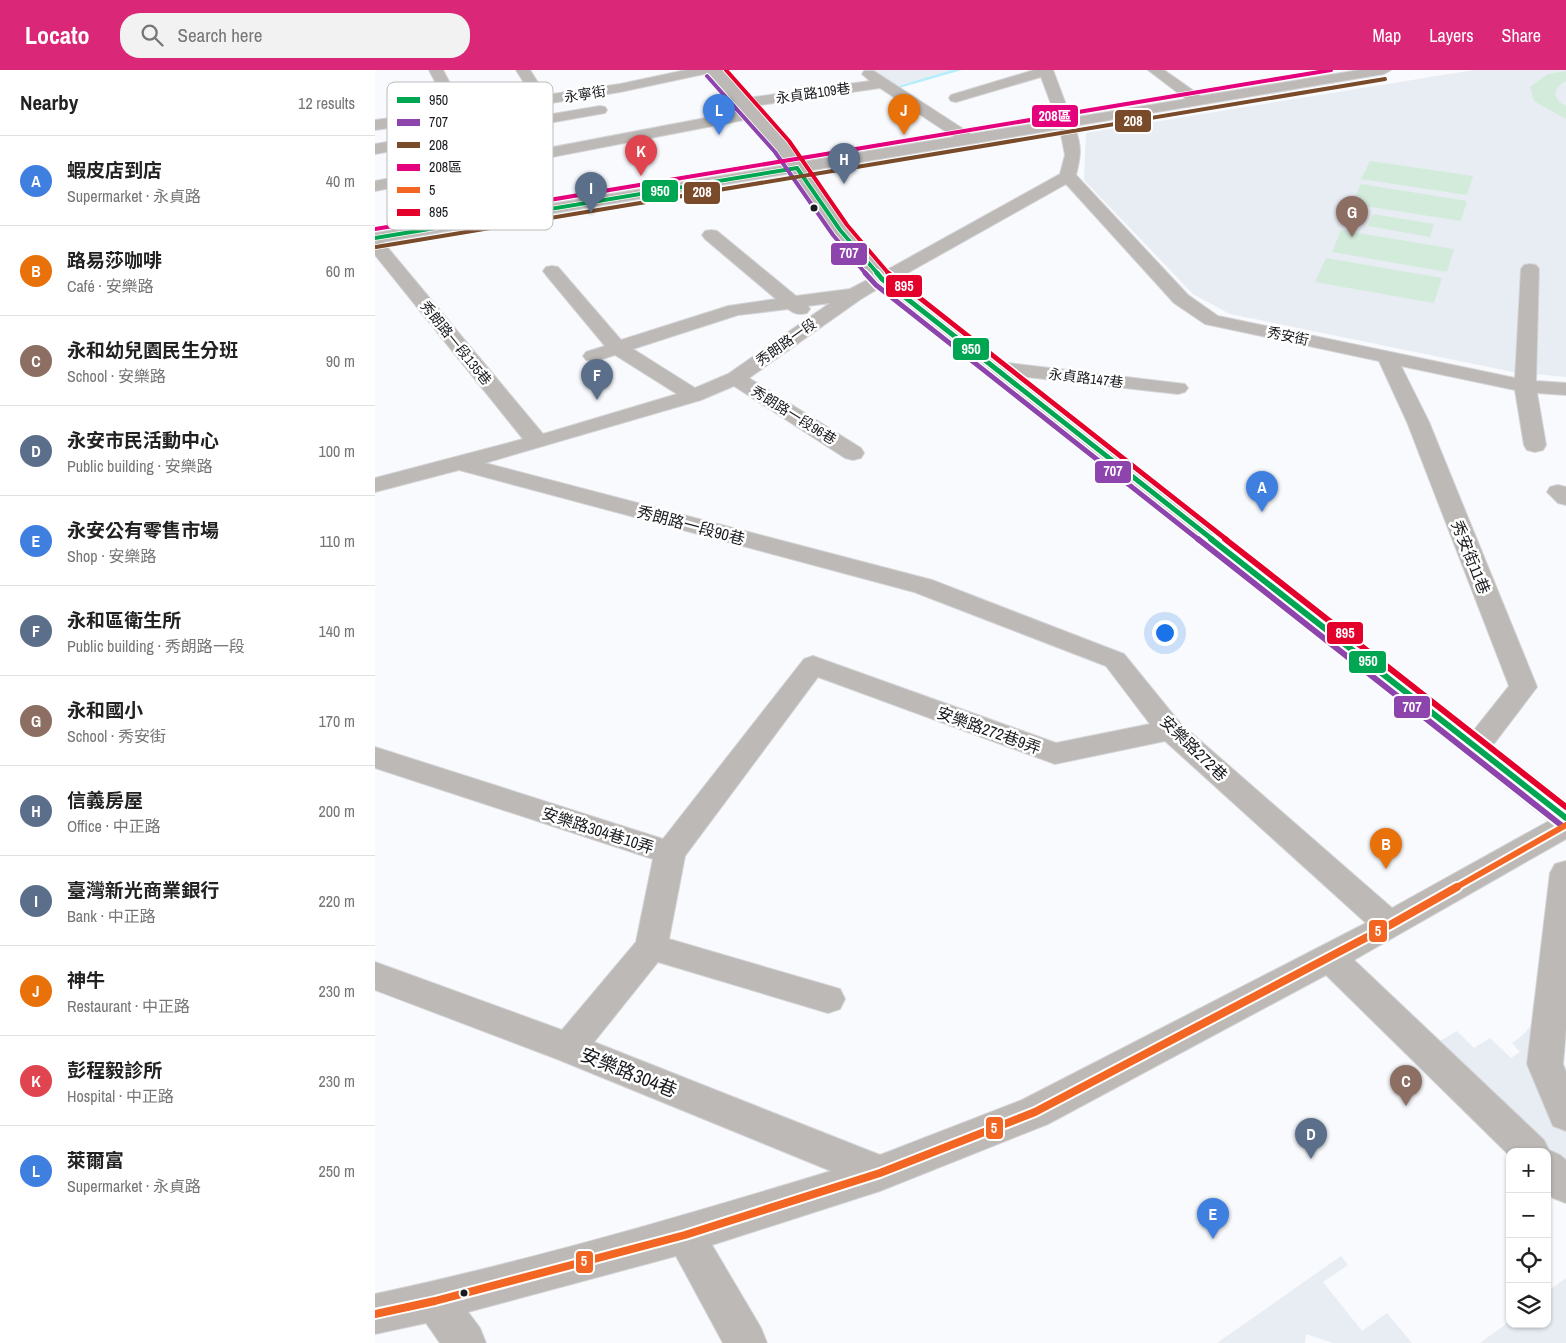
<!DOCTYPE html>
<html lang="en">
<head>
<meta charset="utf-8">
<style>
  body { margin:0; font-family:"Archivo Narrow","Noto Sans TC",sans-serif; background:#f2f2f2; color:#222 }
  .controls { position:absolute; right:15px; bottom:15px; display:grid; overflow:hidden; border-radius:10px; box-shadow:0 1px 4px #0004 }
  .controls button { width:45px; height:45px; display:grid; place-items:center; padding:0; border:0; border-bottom:1px solid #e0e0e0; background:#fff; color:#222; font:25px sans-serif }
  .you { position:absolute; left:789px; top:562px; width:18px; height:18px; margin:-12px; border:4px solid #fff; border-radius:50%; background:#1a73e8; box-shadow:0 0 0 8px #1a73e833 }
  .badge { display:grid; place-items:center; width:32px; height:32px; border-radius:50%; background:#db2777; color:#fff; font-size:16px; font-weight:700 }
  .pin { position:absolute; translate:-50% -41px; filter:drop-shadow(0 1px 2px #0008) }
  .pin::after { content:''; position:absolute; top:26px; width:18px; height:15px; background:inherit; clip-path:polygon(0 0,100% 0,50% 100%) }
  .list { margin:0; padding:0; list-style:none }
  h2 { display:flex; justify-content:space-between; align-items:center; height:65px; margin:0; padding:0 20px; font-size:21px }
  h2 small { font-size:16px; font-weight:400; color:#767676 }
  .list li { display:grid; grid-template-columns:32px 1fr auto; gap:15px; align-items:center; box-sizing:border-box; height:90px; padding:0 20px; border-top:1px solid #e0e0e0 }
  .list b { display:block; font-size:19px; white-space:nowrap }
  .list p { margin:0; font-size:16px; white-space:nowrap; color:#767676 }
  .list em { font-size:16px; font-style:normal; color:#767676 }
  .icon { flex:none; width:28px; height:28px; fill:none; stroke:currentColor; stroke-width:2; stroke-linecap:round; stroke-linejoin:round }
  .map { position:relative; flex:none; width:1191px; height:1273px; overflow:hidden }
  header { display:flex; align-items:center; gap:30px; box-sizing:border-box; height:70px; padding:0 25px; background:#db2777; color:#fff }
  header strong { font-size:24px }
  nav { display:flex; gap:28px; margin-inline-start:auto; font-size:18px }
  .search { width:350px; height:45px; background:#f2f2f2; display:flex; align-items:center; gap:12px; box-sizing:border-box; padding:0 18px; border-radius:20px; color:#767676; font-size:19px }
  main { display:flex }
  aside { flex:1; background:#fff }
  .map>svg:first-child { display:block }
</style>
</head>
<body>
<header>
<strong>Locato</strong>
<div class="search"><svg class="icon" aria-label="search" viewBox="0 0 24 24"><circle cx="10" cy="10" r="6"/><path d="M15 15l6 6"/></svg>Search here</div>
<nav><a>Map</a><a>Layers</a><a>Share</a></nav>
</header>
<main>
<aside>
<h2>Nearby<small>12 results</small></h2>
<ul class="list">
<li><span class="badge" style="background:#3f7fe0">A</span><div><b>蝦皮店到店</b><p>Supermarket · 永貞路</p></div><em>40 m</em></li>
<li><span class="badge" style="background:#e8710a">B</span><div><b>路易莎咖啡</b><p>Café · 安樂路</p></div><em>60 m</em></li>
<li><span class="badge" style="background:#8d6e63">C</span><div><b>永和幼兒園民生分班</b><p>School · 安樂路</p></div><em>90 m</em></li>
<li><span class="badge" style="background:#5c6f8a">D</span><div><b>永安市民活動中心</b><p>Public building · 安樂路</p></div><em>100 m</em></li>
<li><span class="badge" style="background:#3f7fe0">E</span><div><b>永安公有零售市場</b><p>Shop · 安樂路</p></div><em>110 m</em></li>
<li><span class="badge" style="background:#5c6f8a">F</span><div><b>永和區衛生所</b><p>Public building · 秀朗路一段</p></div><em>140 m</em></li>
<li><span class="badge" style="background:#8d6e63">G</span><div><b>永和國小</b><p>School · 秀安街</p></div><em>170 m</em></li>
<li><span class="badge" style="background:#5c6f8a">H</span><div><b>信義房屋</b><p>Office · 中正路</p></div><em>200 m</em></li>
<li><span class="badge" style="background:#5c6f8a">I</span><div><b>臺灣新光商業銀行</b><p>Bank · 中正路</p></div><em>220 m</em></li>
<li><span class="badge" style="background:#e8710a">J</span><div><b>神牛</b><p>Restaurant · 中正路</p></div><em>230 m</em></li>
<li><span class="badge" style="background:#e0444e">K</span><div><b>彭程毅診所</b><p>Hospital · 中正路</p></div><em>230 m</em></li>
<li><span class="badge" style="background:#3f7fe0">L</span><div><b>萊爾富</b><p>Supermarket · 永貞路</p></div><em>250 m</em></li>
</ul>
</aside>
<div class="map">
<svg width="1191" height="1273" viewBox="0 0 1191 1273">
  <rect width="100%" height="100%" fill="#f8fafd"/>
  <g fill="#e8ecf3">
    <path d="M 492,0 L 581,0 L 521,16 Z"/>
    <path d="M 1099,0 L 1191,0 L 1191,307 L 1138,302 L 855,244 L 818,224 L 709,110 L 711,63 Z"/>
    <path d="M 1172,935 L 1180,986 L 1191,999 L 1191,1129 L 1172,1082 L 1058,975 L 1082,961 L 1099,978 L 1115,968 L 1136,988 L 1145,982 L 1137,973 L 1149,964 Z"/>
    <path d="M 966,1186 L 973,1195 L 948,1212 L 987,1261 L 1012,1243 L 1037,1273 L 958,1273 L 931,1264 L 930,1273 L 842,1273 Z"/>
    <path d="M 1191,1208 L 1191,1273 L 1105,1273 L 1135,1251 L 1135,1254 L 1172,1254 L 1172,1222 Z"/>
  </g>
  <g fill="#d3ebdb">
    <path d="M 1191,1 L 1191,11 C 1177,18 1177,29 1191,36 L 1191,49 L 1159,31 L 1155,17 L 1173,4 Z"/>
    <path d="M 995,91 L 1098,106 L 1092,125 L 986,109 Z"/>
    <path d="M 986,114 L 1092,131 L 1086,151 L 977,134 Z"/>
    <path d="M 998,144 L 1059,154 L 1055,167 L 993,156 Z"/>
    <path d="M 966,160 L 1079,179 L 1072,202 L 957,182 Z"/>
    <path d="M 951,188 L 1067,208 L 1059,233 L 940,212 Z"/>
  </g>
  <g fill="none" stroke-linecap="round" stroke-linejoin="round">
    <path fill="#b8eefa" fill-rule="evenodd" d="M 577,0 L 587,0 L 521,19 L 516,18 Z"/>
    <defs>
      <g id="minor">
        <path d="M 54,0 L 68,0 L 88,38 L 158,27 L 141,0 L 155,0 L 171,25 L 245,14 L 311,0 L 347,0 L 372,28 L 495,11 L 487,4 L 489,1 L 499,1 L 596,64 L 682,50 L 666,7 L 581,32 L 576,31 L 574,28 L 576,25 L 659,0 L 678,0 L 696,48 L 811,29 L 773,0 L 789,0 L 826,26 L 984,0 L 1016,0 L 1009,4 L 699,56 C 707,75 706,86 701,105 L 813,225 L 843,246 L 1140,308 L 1146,199 L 1149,195 L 1155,194 L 1161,195 L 1164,199 L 1161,311 L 1191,313 L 1191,325 L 1162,323 L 1171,375 L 1168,380 L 1160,382 L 1152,380 L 1149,375 L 1140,320 L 1026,296 L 1054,352 L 1162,617 L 1118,675 L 1191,732 L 1191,769 L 979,890 L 1169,1070 L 1174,1080 L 1185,1085 L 1191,1090 L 1191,1133 L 1178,1128 L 1172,1122 L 1172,1082 L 1135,1082 L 1135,1086 L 951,905 L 673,1054 L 505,1121 L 337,1175 L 386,1258 L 392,1273 L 348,1273 L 301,1186 L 93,1242 L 105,1258 L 111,1273 L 65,1273 L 51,1253 L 0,1264 L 0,1224 C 154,1191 305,1147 456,1101 L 182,989 L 0,920 L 0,892 L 187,960 L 261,872 L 278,789 L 0,698 L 0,677 L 288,769 L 429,589 L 438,586 L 681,673 L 775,654 L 731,596 L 539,522 L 84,400 L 0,422 L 0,408 L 148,369 L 0,185 L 0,163 L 411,95 L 374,49 L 0,121 L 0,111 L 367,41 L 334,3 L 245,22 L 84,48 L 0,60 L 0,50 L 75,40 ZM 505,18 L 579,67 L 426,92 L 413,74 L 379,36 ZM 685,59 L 690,85 L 685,104 L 510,201 L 471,156 L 432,101 ZM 417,103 L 459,164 L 496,208 L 475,219 L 421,226 L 342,161 L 336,160 L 330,161 L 327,165 L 330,169 L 401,229 L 353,236 L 246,270 L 183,197 L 177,196 L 171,197 L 168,201 L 171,205 L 230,276 L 211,282 L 208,286 L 211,290 L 218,292 L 240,285 L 302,324 L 168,364 L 8,172 ZM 691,114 L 799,233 L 830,254 L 1004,291 L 1032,352 L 1134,616 L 1099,660 L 643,306 L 803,324 L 810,322 L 813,318 L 810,314 L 625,292 L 520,210 ZM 506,217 L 1091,685 L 1174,751 L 1017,838 L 805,653 L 749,584 L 557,510 L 110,393 L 326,330 L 359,316 L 470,388 L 478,390 L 486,388 L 489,383 L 486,378 L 374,308 L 486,229 ZM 455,233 L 353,304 L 320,318 L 258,279 L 363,245 L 413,239 C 419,244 424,245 432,243 L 435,239 L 433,236 ZM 443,607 L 680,694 L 790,671 L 991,853 L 647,1030 L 505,1085 L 219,972 L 283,892 L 453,943 L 465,939 L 470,929 L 465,919 L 294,869 L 310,786 Z"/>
        <path d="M 225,36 L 230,37 L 232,40 L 230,43 L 0,84 L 0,74 Z"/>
        <path d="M 1183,415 L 1191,417 L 1191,435 L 1183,433 L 1172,422 L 1175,417 Z"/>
        <path d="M 1191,791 L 1191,959 L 1188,994 L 1191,1002 L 1191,1061 L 1178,1056 L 1152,994 L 1175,803 L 1180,794 Z"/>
      </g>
    </defs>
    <use href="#minor" stroke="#d5d6d9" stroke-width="2"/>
    <use href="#minor" fill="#bdb9b6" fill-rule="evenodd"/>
    <defs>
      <g id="bus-1-far2">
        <path d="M 422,98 L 465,160 L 503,204"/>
        <path d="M 0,168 L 422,98"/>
      </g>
      <path id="bus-1-far1" d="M 502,203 L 507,209 L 838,470"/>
      <path id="bus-1" d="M 836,469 L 1191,748"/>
      <path id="bus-2-far2" d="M 332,6 L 400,82 L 458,165 L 491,204"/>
      <path id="bus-2-far1" d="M 490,203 L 501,215 L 824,470"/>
      <path id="bus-2" d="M 823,469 L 1186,755"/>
      <path id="bus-3" d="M 1,177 L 1010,9"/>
      <path id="bus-4" d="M 0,159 L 956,0"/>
      <path id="bus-5-far1" d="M 1080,818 L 1191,755"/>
      <path id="bus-5" d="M 0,1244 L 60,1231 L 310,1165 L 505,1103 L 660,1042 L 1015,855 L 1082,817"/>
      <path id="bus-6-far2" d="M 351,0 L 414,71 L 472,155 L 514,204"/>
      <path id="bus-6-far1" d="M 513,203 L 852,470"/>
      <path id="bus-6" d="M 850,469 L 1191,737"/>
    </defs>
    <use href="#bus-1-far2" stroke="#fff" stroke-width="5.5"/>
    <use href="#bus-1-far1" stroke="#fff" stroke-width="8"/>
    <use href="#bus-1" stroke="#fff" stroke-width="10"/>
    <use href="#bus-2-far2" stroke="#fff" stroke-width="5.5"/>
    <use href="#bus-2-far1" stroke="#fff" stroke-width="8"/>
    <use href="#bus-2" stroke="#fff" stroke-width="10"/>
    <use href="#bus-3" stroke="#fff" stroke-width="5.5"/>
    <use href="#bus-4" stroke="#fff" stroke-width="5.5"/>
    <use href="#bus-5-far1" stroke="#fff" stroke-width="10"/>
    <use href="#bus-5" stroke="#fff" stroke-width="12"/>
    <use href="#bus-6-far2" stroke="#fff" stroke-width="5.5"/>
    <use href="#bus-6-far1" stroke="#fff" stroke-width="8"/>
    <use href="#bus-6" stroke="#fff" stroke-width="10"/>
    <use href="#bus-1-far2" stroke="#00a651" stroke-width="4"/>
    <use href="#bus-1-far1" stroke="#00a651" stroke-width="5"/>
    <use href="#bus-1" stroke="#00a651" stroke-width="6"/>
    <use href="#bus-2-far2" stroke="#8e44ad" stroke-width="4"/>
    <use href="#bus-2-far1" stroke="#8e44ad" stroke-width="5"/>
    <use href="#bus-2" stroke="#8e44ad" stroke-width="6"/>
    <use href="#bus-3" stroke="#7a4b2a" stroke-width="4"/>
    <use href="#bus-4" stroke="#e5007d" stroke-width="4"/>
    <use href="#bus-5-far1" stroke="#f26522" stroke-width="6"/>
    <use href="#bus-5" stroke="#f26522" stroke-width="8"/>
    <use href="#bus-6-far2" stroke="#e4002b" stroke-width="4"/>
    <use href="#bus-6-far1" stroke="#e4002b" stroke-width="5"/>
    <use href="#bus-6" stroke="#e4002b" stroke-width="6"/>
  </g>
  <g fill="#191b1f" stroke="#fff" stroke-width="2">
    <circle cx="439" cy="138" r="4.5"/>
    <circle cx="89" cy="1223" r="4.5"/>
  </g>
  <g text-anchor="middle" stroke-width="5" stroke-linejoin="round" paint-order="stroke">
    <g font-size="14" fill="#191b1f" stroke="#fff">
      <text transform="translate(438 23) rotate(-8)" y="5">永貞路109巷</text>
      <text transform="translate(210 24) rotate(-9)" y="5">永寧街</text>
      <text transform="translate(913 266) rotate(12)" y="5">秀安街</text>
      <text transform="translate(411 272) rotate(-35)" y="5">秀朗路一段</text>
      <text transform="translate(81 273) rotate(51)" y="5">秀朗路一段135巷</text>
      <text transform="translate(711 308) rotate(7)" y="5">永貞路147巷</text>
      <text transform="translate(419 345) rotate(32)" y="5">秀朗路一段96巷</text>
    </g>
    <g font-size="16" fill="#191b1f" stroke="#fff">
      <text transform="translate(316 455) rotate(15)" y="6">秀朗路一段90巷</text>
      <text transform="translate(1096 487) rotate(68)" y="6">秀安街11巷</text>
      <text transform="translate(614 660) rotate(20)" y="6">安樂路272巷9弄</text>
      <text transform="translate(819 678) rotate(44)" y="6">安樂路272巷</text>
      <text transform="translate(223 760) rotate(18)" y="6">安樂路304巷10弄</text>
    </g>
    <g font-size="19" fill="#191b1f" stroke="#fff">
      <text transform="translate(254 1002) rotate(22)" y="7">安樂路304巷</text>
    </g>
  </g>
  <rect x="12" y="12" width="166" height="148" rx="8" fill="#fff" stroke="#babbbc" stroke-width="1"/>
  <rect x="22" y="27" width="23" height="6" fill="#00a651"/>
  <rect x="22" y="49" width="23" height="7" fill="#8e44ad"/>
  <rect x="22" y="72" width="23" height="6" fill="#7a4b2a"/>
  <rect x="22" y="94" width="23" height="7" fill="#e5007d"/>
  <rect x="22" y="117" width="23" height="6" fill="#f26522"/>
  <rect x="22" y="139" width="23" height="7" fill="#e4002b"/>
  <g font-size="14" fill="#191b1f">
    <text x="54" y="35">950</text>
    <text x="54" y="57">707</text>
    <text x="54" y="80">208</text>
    <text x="54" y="102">208區</text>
    <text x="54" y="125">5</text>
    <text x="54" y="147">895</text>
  </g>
  <g stroke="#fff" stroke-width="2">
    <rect x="656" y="34" width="48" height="24" rx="5" fill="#e5007d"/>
    <rect x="739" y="39" width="38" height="24" rx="5" fill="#7a4b2a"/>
    <rect x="266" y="109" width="38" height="24" rx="5" fill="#00a651"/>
    <rect x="308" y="111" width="38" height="24" rx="5" fill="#7a4b2a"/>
    <rect x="455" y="172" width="38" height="24" rx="5" fill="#8e44ad"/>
    <rect x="510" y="204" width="38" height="24" rx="5" fill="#e4002b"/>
    <rect x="577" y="267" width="38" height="24" rx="5" fill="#00a651"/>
    <rect x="719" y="390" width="38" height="24" rx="5" fill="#8e44ad"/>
    <rect x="951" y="551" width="38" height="24" rx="5" fill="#e4002b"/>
    <rect x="973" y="580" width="39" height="24" rx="5" fill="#00a651"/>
    <rect x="1018" y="625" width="38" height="24" rx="5" fill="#8e44ad"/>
    <rect x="993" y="849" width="20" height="24" rx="5" fill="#f26522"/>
    <rect x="610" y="1046" width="19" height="24" rx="5" fill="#f26522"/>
    <rect x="200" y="1180" width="19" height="24" rx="5" fill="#f26522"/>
  </g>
  <g font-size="14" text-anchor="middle" font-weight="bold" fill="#fff">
    <text x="680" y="51">208區</text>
    <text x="758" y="56">208</text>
    <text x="285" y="126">950</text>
    <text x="327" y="127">208</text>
    <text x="474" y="188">707</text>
    <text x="529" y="221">895</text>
    <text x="596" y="284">950</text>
    <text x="738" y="406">707</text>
    <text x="970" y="568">895</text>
    <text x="993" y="596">950</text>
    <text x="1037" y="642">707</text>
    <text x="1003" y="866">5</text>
    <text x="619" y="1063">5</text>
    <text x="209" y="1196">5</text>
  </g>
</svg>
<div class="controls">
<button>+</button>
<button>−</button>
<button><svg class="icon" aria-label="locate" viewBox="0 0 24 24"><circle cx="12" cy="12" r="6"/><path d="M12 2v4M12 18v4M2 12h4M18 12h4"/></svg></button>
<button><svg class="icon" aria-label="layers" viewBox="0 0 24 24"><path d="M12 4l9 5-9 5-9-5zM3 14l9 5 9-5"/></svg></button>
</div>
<div class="you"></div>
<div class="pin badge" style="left:887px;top:442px;background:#3f7fe0">A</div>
<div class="pin badge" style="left:1011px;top:799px;background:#e8710a">B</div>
<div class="pin badge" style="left:1031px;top:1036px;background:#8d6e63">C</div>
<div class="pin badge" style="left:936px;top:1089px;background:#5c6f8a">D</div>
<div class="pin badge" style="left:838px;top:1169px;background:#3f7fe0">E</div>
<div class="pin badge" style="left:222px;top:330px;background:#5c6f8a">F</div>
<div class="pin badge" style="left:977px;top:167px;background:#8d6e63">G</div>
<div class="pin badge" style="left:469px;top:114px;background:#5c6f8a">H</div>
<div class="pin badge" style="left:216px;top:143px;background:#5c6f8a">I</div>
<div class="pin badge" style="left:529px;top:65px;background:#e8710a">J</div>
<div class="pin badge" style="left:266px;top:106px;background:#e0444e">K</div>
<div class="pin badge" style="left:344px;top:65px;background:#3f7fe0">L</div>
</div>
</main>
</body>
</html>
